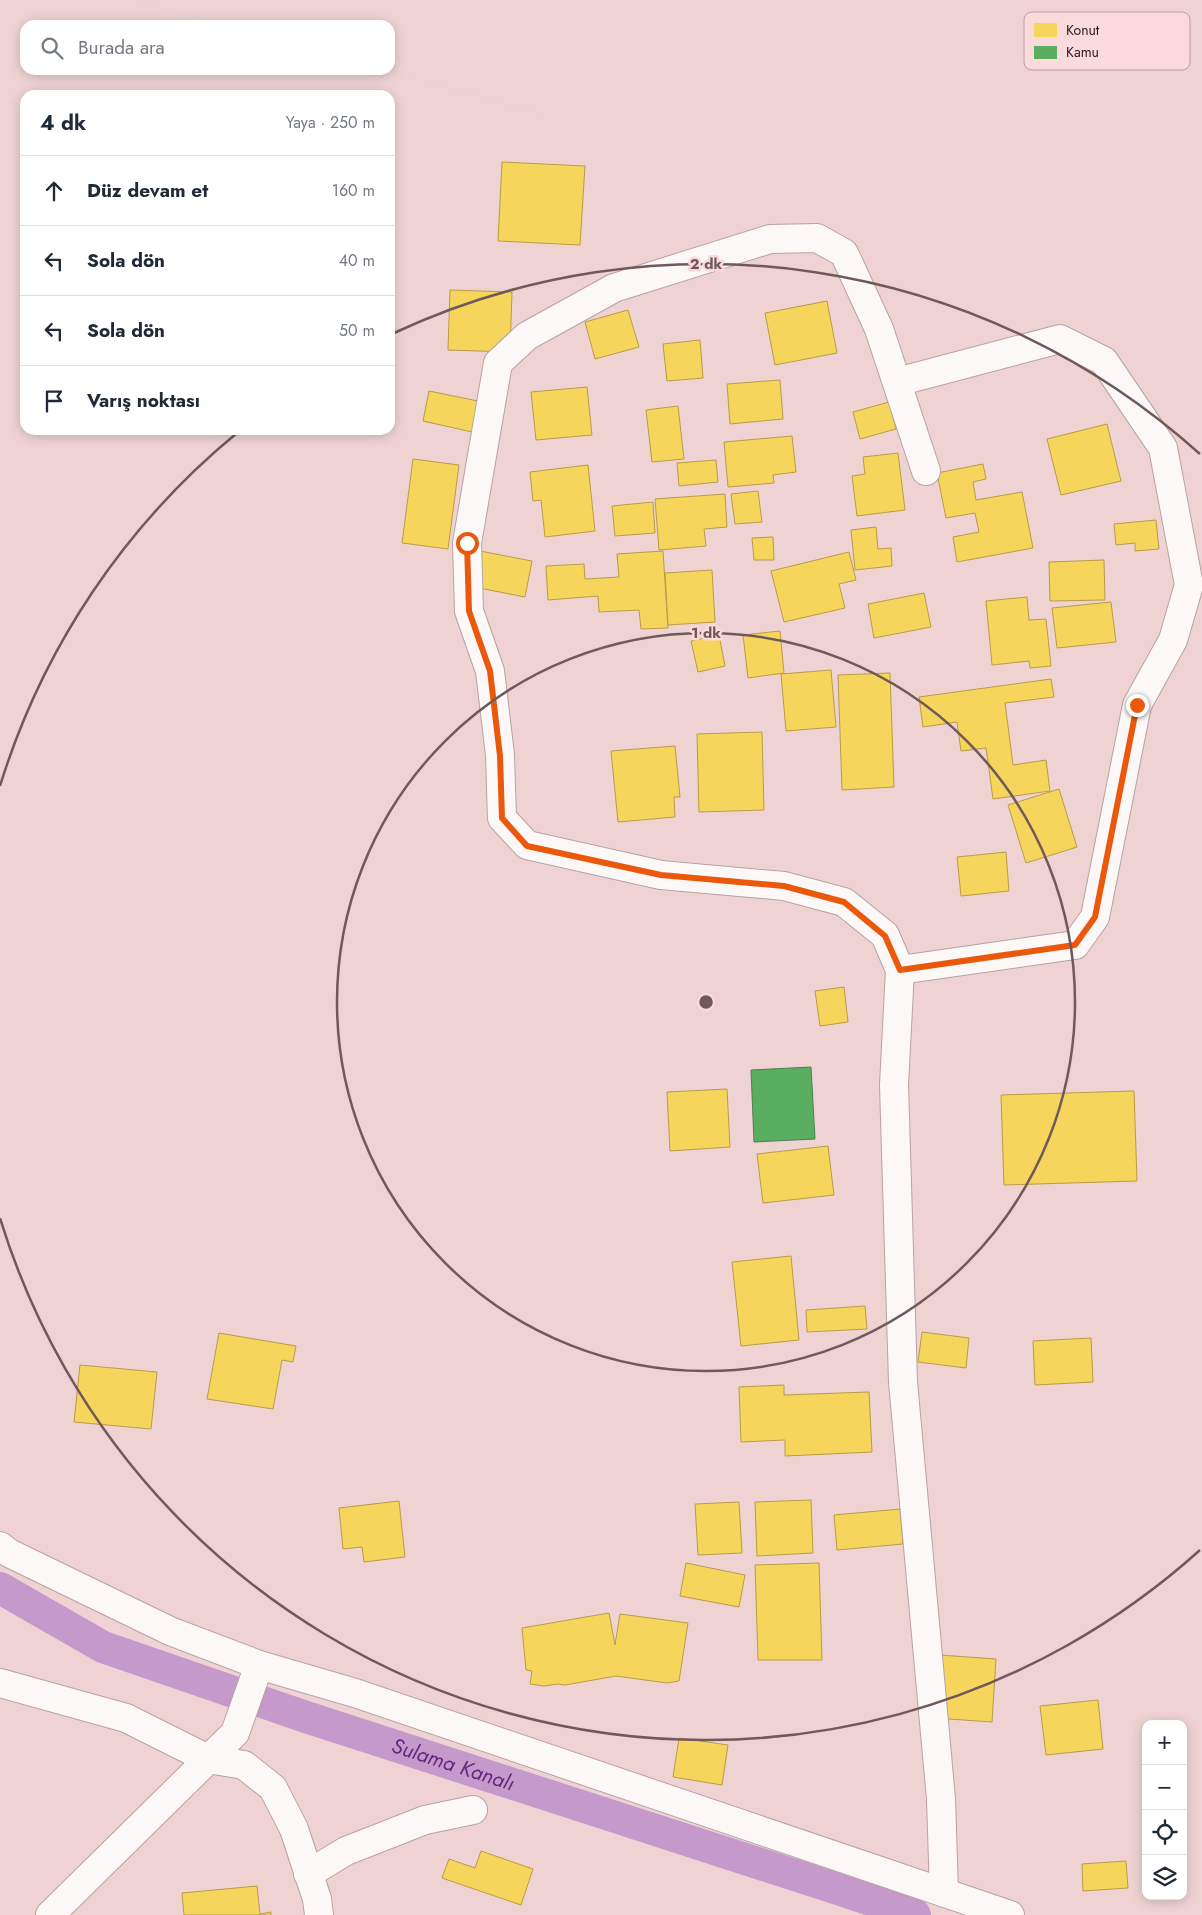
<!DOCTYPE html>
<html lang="tr">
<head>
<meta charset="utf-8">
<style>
  body { margin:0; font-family:Jost,sans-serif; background:#f2f2f3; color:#1f2937 }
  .controls { position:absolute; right:15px; bottom:15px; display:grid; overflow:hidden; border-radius:10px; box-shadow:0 2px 12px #0003 }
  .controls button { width:45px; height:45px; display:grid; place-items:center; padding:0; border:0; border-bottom:1px solid #e0e1e3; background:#fff; color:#1f2937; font:25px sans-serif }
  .stop { position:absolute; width:15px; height:15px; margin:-11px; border:4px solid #ea580c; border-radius:50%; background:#fff }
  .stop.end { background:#ea580c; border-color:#fff; box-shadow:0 1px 5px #0008 }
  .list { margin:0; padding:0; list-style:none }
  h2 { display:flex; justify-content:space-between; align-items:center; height:65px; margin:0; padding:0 20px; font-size:21px }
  h2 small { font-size:16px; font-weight:400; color:#747a83 }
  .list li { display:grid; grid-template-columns:32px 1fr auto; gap:15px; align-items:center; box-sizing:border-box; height:70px; padding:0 20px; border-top:1px solid #e0e1e3 }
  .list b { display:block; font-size:19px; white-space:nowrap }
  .list em { font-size:16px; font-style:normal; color:#747a83 }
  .icon { flex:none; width:28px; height:28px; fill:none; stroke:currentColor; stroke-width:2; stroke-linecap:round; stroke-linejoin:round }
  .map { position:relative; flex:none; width:1202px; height:1915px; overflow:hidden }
  .search { position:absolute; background:#fff; box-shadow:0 2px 12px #0003; left:20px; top:20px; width:375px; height:55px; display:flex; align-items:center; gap:12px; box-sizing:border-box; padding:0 18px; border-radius:15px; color:#747a83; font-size:19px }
  .panel { position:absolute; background:#fff; box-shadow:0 2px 12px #0003; left:20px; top:90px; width:375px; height:345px; border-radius:15px }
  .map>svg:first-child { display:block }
</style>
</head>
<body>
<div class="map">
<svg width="1202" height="1915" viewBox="0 0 1202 1915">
  <rect width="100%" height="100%" fill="#efd3d3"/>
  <g fill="#f6d55c" stroke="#b99c48">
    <path d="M 502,162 L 585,166 L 580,245 L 498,241 Z"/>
    <path d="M 450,290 L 512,292 L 510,352 L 448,350 Z"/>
    <path d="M 827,301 L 837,353 L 775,365 L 765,313 Z"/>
    <path d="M 628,310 L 639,347 L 595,359 L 585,322 Z"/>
    <path d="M 700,340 L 703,378 L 667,381 L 663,344 Z"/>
    <path d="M 780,380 L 783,419 L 730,424 L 727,384 Z"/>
    <path d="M 587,387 L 592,435 L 536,440 L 531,392 Z"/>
    <path d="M 429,391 L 478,401 L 472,432 L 423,421 Z"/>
    <path d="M 889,402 L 896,429 L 860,439 L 853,412 Z"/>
    <path d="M 678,406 L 684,459 L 652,462 L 646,410 Z"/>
    <path d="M 1107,424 L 1121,481 L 1061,495 L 1047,439 Z"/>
    <path d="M 792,436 L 796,472 L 773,475 L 774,483 L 728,487 L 724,442 Z"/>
    <path d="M 898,453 L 905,510 L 857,516 L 852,476 L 865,474 L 863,457 Z"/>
    <path d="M 413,459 L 459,465 L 448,549 L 402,543 Z"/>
    <path d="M 716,460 L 718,482 L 679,486 L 677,463 Z"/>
    <path d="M 983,464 L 986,479 L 973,482 L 976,500 L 1022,492 L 1033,548 L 957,562 L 953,537 L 979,532 L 975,513 L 946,518 L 937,473 Z"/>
    <path d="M 588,465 L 595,531 L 545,537 L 541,500 L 533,501 L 530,472 Z"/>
    <path d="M 758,491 L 762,522 L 735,524 L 731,494 Z"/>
    <path d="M 725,494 L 727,527 L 704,529 L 706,546 L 659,550 L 655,499 Z"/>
    <path d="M 653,502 L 655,533 L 615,536 L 612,506 Z"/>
    <path d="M 1156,520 L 1159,549 L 1135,551 L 1135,543 L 1116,545 L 1114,524 Z"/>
    <path d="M 876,527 L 878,549 L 891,548 L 892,566 L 855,570 L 851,530 Z"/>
    <path d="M 773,537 L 774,560 L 754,560 L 752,538 Z"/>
    <path d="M 480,551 L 532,561 L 525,597 L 474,587 Z"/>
    <path d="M 663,551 L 668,628 L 641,629 L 639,610 L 599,612 L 598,596 L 548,600 L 546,566 L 584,564 L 585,579 L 619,577 L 617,554 Z"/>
    <path d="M 849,552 L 856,580 L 839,584 L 845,608 L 784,622 L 771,571 Z"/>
    <path d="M 1104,560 L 1105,600 L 1050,601 L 1049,562 Z"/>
    <path d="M 712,570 L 715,622 L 668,625 L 665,573 Z"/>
    <path d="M 924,593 L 931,627 L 874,638 L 868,604 Z"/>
    <path d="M 1027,597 L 1029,620 L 1046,619 L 1051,666 L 1030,668 L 1029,661 L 992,665 L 986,601 Z"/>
    <path d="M 1111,602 L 1116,642 L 1057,648 L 1052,608 Z"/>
    <path d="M 780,631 L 784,673 L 748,678 L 743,635 Z"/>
    <path d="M 719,635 L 725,666 L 698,672 L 691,641 Z"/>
    <path d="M 831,670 L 836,727 L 786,731 L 781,674 Z"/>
    <path d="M 890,673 L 894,787 L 842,790 L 838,675 Z"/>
    <path d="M 1051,679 L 1054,697 L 1005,703 L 1013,765 L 1046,760 L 1050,791 L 993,799 L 986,748 L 961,751 L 957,722 L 923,727 L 919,697 Z"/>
    <path d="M 762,732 L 764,810 L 699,812 L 697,734 Z"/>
    <path d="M 675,746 L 680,797 L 674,797 L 675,817 L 618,822 L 611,751 Z"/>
    <path d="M 1059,789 L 1077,847 L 1026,863 L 1008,805 Z"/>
    <path d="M 1006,852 L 1009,891 L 961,896 L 957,857 Z"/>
    <path d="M 844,987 L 848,1022 L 820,1026 L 815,991 Z"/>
    <path d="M 727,1089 L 730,1147 L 670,1151 L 667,1092 Z"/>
    <path d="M 1134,1091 L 1137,1181 L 1004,1185 L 1001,1095 Z"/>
    <path d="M 828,1146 L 834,1195 L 763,1203 L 757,1154 Z"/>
    <path d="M 791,1256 L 799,1340 L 741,1346 L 732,1262 Z"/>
    <path d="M 865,1306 L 867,1329 L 807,1332 L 806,1310 Z"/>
    <path d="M 922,1332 L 969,1338 L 966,1368 L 918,1362 Z"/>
    <path d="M 219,1333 L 296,1346 L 293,1362 L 282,1360 L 273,1409 L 207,1399 Z"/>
    <path d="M 1091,1338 L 1093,1382 L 1035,1385 L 1033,1341 Z"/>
    <path d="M 80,1365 L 157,1372 L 151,1429 L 74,1422 Z"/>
    <path d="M 784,1385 L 784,1395 L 869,1392 L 872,1452 L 785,1456 L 785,1440 L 741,1442 L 739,1387 Z"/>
    <path d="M 811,1500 L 813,1553 L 757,1556 L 755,1502 Z"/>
    <path d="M 399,1501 L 405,1557 L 364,1562 L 362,1547 L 343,1549 L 339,1508 Z"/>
    <path d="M 739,1502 L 742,1553 L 698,1555 L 695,1504 Z"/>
    <path d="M 900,1509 L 903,1544 L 837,1550 L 834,1515 Z"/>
    <path d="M 686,1563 L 745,1575 L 739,1607 L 680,1596 Z"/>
    <path d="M 819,1563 L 822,1660 L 758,1660 L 755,1565 Z"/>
    <path d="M 609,1613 L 615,1645 L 620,1614 L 688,1623 L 679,1681 L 667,1683 L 616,1676 L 565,1685 L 558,1684 L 544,1686 L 530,1684 L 532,1671 L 526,1670 L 522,1628 Z"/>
    <path d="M 940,1655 L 996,1659 L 992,1722 L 935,1718 Z"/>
    <path d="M 1098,1700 L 1103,1749 L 1046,1755 L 1040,1706 Z"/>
    <path d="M 679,1738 L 728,1745 L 722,1785 L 673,1777 Z"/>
    <path d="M 481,1851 L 533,1869 L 521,1905 L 442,1878 L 449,1859 L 475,1868 Z"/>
    <path d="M 1126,1861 L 1128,1888 L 1083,1891 L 1082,1864 Z"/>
    <path d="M 257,1886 L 260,1914 L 271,1912 L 271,1915 L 184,1915 L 182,1893 Z"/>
  </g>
  <path fill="#5aae61" stroke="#4c814b" d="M 811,1067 L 815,1139 L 754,1142 L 751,1070 Z"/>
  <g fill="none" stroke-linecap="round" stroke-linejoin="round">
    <path stroke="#c699cc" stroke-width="32" id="s1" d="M 0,1588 L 103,1647 L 306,1717 L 838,1889 L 915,1915"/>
    <defs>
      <g id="minor">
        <path d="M 897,382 L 1060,339 L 1104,361 L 1163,448 L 1189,585 L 1173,640 L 1137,705 L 1095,917 L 1075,945 L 900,970"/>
        <path d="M 926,471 L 879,329 L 844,253 L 817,238 L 770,239 L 614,288 L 527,336 L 498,363 L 467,543 L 469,611 L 490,671 L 500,755 L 502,818 L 527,845 L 661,875 L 784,886 L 844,902 L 885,935 L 900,970 L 894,1085 L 903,1382 L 941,1799 L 944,1893"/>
        <path d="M 0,1546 L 9,1553 L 170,1631 L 259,1665"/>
        <path d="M 0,1683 L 126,1718 L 208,1759 L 244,1765 L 273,1788 L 294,1829 L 317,1899 L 319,1915"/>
        <path d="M 308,1874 L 346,1851 L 425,1820 L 473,1810"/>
      </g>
      <path id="tertiary" d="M 50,1915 L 235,1733 L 259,1665 L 355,1693 L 1010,1915"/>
    </defs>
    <use href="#minor" stroke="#b8a2a3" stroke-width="30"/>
    <use href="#tertiary" stroke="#b8a2a3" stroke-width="30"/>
    <g stroke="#dcd4d4" stroke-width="3" stroke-dasharray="1 4" stroke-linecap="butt">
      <path d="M 132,0 L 223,25"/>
      <path d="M 386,70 L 544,114"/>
    </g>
    <use href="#minor" stroke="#fdf8f8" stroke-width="28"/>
    <use href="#tertiary" stroke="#fdf8f8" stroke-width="28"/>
  </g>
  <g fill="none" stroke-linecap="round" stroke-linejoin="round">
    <path stroke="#ea580c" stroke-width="6" d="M 467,543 L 469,611 L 490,671 L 500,756 L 502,818 L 527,846 L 661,875 L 784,886 L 844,902 L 885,936 L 900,970 L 1075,945 L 1095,917 L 1137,705"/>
  </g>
  <g fill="none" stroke="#6f595a" stroke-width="2.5">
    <circle cx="706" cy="1002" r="369"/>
    <path d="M1200 1550A738 738 0 0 1 0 1218M0 786A738 738 0 0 1 237 433M394 333A738 738 0 0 1 1200 454"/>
  </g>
  <g text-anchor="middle" stroke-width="5" stroke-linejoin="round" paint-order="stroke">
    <g font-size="21" font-style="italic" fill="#67267d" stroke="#fadadb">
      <text dy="7" stroke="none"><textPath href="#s1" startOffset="488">Sulama Kanalı</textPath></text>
    </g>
  </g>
  <rect x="1024" y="12" width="166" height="58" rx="8" fill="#fadadb" stroke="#bca0a1" stroke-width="1"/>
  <rect x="1034" y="23" width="23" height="14" fill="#f6d55c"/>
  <rect x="1034" y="46" width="23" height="13" fill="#5aae61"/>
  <g font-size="14" fill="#2a1819">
    <text x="1066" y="35">Konut</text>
    <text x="1066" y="57">Kamu</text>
  </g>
  <circle cx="706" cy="1002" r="8" fill="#6f595a" stroke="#fadadb" stroke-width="2.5"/>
  <g font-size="15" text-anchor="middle" font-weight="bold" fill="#6f595a" stroke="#fadadb" stroke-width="5" stroke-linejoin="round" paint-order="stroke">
    <text x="706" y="269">2 dk</text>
    <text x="706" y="638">1 dk</text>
  </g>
</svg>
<div class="controls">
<button>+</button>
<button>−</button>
<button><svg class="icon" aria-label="locate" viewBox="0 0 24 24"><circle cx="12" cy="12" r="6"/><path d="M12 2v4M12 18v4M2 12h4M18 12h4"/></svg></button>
<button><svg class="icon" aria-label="layers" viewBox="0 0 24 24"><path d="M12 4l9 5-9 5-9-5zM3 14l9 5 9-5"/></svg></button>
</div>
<div class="stop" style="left:467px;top:543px"></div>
<div class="stop end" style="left:1137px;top:705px"></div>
<div class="search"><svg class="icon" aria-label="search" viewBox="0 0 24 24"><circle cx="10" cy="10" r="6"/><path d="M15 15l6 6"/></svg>Burada ara</div>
<section class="panel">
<h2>4 dk<small>Yaya · 250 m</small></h2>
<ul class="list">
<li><svg class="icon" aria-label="ahead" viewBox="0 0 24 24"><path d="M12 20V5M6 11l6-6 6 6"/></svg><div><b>Düz devam et</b></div><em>160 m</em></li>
<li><svg class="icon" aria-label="left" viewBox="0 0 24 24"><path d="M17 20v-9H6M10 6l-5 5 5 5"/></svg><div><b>Sola dön</b></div><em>40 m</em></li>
<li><svg class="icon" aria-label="left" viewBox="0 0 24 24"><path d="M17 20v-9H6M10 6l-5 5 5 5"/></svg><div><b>Sola dön</b></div><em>50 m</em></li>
<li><svg class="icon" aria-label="arrive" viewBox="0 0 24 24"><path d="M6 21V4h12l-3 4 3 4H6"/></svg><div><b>Varış noktası</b></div></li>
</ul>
</section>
</div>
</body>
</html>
